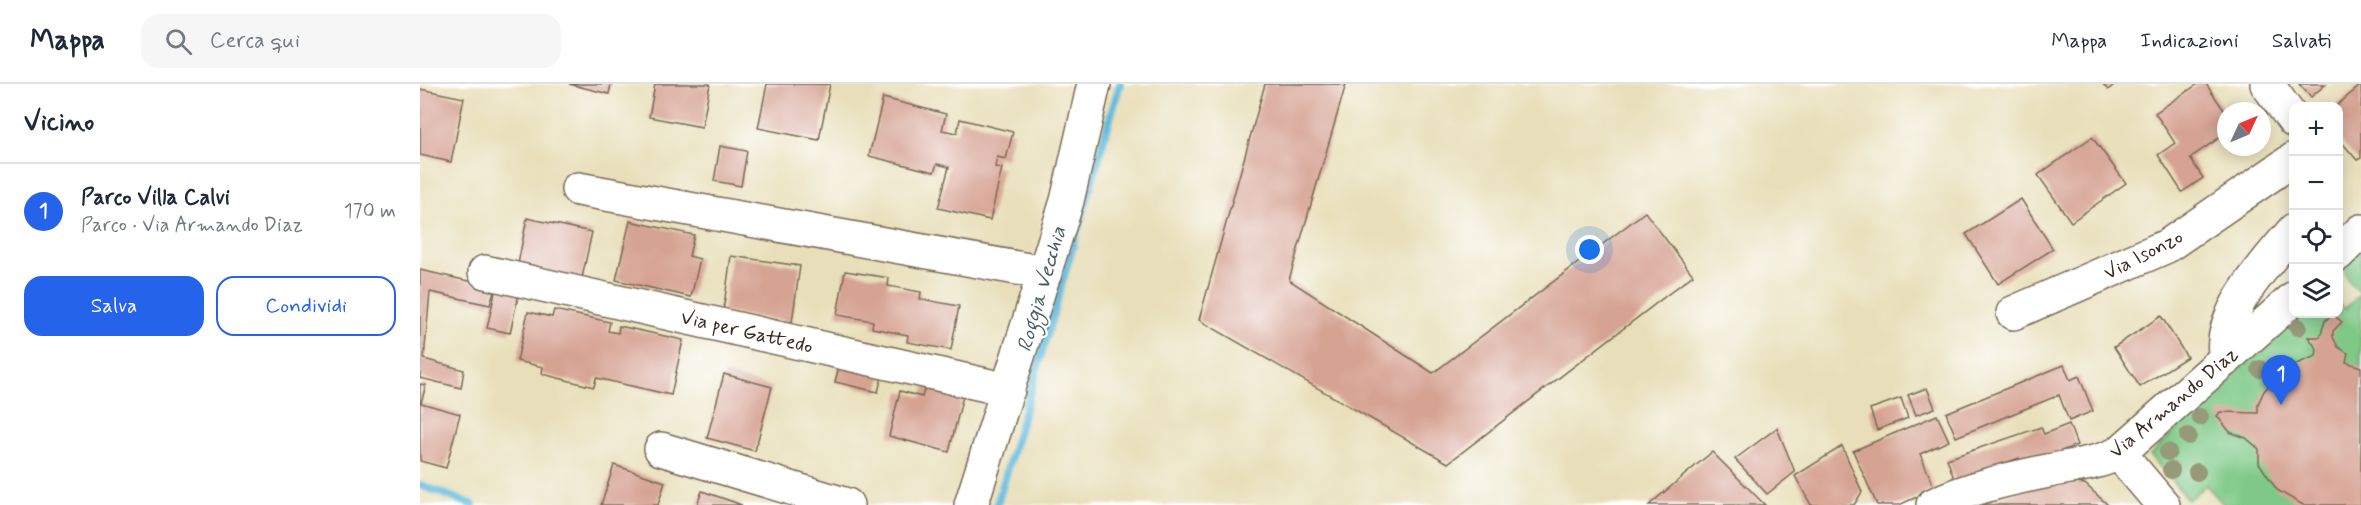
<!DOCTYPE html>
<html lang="it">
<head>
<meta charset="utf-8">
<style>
  body { margin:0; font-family:Mynerve,sans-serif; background:#f6f6f7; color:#1f2937 }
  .controls { position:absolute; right:18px; top:18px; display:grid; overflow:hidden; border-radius:12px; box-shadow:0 3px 15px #0003 }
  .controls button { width:54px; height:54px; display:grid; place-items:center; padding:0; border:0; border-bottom:2px solid #e0e1e3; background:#fff; color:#1f2937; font:30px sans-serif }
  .compass { position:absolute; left:1797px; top:18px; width:54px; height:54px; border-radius:50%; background:#fff; box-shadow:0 3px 15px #0003; rotate:46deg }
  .you { position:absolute; left:1170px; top:166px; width:21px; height:21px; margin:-15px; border:4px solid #fff; border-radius:50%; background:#1a73e8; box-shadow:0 0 0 9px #1a73e833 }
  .badge { display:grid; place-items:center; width:39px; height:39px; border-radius:50%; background:#2563eb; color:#fff; font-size:20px; font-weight:700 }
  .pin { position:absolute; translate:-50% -50px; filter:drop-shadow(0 2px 3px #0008) }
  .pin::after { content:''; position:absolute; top:32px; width:21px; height:18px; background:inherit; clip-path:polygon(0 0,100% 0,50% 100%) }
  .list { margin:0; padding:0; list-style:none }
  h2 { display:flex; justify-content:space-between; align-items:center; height:78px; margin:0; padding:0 24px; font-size:26px }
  h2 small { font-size:20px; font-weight:400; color:#747a83 }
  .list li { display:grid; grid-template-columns:39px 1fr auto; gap:18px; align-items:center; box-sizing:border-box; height:96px; padding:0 24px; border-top:2px solid #e0e1e3 }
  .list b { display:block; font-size:22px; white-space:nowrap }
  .list p { margin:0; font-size:20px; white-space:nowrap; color:#747a83 }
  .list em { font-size:20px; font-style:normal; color:#747a83 }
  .actions { display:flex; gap:12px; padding:18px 24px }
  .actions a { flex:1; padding:14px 0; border:2px solid #2563eb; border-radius:18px; text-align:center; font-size:21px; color:#2563eb }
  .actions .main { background:#2563eb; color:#fff }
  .icon { flex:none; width:33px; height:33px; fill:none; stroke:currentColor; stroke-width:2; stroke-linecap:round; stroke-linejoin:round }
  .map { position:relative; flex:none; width:1941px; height:421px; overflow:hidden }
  header { display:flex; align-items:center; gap:36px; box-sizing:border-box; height:84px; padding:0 30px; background:#fff; border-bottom:2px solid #e0e1e3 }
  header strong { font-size:28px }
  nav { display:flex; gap:33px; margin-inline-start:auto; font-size:21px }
  .search { width:420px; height:54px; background:#f6f6f7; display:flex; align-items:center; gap:15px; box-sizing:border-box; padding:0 21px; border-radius:18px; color:#747a83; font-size:22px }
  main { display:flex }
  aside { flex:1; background:#fff }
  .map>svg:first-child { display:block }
</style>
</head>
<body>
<header>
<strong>Mappa</strong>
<div class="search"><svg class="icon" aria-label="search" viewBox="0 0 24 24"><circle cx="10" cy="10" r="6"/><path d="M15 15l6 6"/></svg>Cerca qui</div>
<nav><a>Mappa</a><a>Indicazioni</a><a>Salvati</a></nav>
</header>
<main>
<aside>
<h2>Vicino<small></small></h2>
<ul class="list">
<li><span class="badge">1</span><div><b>Parco Villa Calvi</b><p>Parco · Via Armando Diaz</p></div><em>170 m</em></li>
</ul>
<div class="actions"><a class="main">Salva</a><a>Condividi</a></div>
</aside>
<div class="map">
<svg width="1941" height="421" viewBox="0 0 1941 421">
  <rect width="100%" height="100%" fill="#fff"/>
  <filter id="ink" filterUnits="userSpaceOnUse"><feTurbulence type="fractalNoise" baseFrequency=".0167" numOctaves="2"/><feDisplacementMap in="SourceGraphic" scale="12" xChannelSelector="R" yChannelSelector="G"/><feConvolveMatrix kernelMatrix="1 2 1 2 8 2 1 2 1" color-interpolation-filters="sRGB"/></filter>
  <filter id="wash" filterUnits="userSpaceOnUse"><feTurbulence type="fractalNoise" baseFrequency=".008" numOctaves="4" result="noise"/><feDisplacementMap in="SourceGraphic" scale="24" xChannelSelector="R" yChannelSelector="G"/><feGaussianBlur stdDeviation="1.35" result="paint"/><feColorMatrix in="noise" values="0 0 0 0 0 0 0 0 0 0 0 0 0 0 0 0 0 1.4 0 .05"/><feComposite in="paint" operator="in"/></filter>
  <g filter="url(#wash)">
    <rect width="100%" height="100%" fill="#e8dfba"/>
    <g fill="#7ec987" stroke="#5c7a52" stroke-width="1.5">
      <path d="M 1941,158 L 1941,209 L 1929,198 L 1923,183 Z"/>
      <path d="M 1941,210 L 1941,421 L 1804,421 L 1786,401 L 1768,416 L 1730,371 L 1875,230 L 1918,230 L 1919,219 L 1924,225 Z"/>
    </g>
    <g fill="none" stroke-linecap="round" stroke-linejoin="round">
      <g stroke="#60badd" stroke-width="8">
        <path d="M 0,401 L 53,421"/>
        <path d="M 577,421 L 700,0"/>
      </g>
    </g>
    <g id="blocks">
      <g fill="#d6a393">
        <path d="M 149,0 L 191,0 L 189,10 Z"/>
        <path d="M 235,0 L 290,0 L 282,43 L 229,33 Z"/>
        <path d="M 347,0 L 410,0 L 399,56 L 338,44 Z"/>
        <path d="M 845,0 L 926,0 L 869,196 L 1013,289 L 1225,128 L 1273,191 L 1028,379 L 779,236 Z"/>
        <path d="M 1683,0 L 1695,0 L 1688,6 Z"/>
        <path d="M 1778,0 L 1786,0 L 1806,29 L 1806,49 L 1770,74 L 1783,94 L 1762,108 L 1738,71 L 1755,59 L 1735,29 Z"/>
        <path d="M 1879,0 L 1906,0 L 1891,13 Z"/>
        <path d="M 1941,1 L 1941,74 L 1937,76 L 1918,54 L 1918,22 L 1916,22 Z"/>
        <path d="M 0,5 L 44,14 L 31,78 L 0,71 Z"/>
        <path d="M 463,14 L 526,30 L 522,46 L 537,49 L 540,35 L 593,48 L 586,75 L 577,73 L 575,83 L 582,84 L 570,136 L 518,124 L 529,83 L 517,80 L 514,88 L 449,72 Z"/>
        <path d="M 1672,53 L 1706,99 L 1651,138 L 1618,91 Z"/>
        <path d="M 300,62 L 327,67 L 321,102 L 294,97 Z"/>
        <path d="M 1601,115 L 1633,165 L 1578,200 L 1546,150 Z"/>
        <path d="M 107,134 L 172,148 L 162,194 L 98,180 Z"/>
        <path d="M 210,137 L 274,151 L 269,172 L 280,175 L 271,213 L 196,196 Z"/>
        <path d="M 311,172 L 380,182 L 372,238 L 303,228 Z"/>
        <path d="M 0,186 L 75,203 L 70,221 L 10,208 L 4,275 L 44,286 L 41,304 L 0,294 Z"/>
        <path d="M 425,187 L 469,194 L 468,202 L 501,208 L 500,215 L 539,222 L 531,266 L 487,258 L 488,251 L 452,244 L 453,237 L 417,231 Z"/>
        <path d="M 76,204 L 99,209 L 90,249 L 67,244 Z"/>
        <path d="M 134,226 L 190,238 L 188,247 L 198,249 L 199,242 L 263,256 L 251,311 L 176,294 L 174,303 L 122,290 L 123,283 L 97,277 L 108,228 L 132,233 Z"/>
        <path d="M 1912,230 L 1922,238 L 1913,247 L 1913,253 L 1918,263 L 1928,269 L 1926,278 L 1941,283 L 1941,421 L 1883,421 L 1857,406 L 1839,379 L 1839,365 L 1826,354 L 1810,348 L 1797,332 L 1800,328 L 1838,329 L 1838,320 L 1844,307 L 1854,296 L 1869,283 L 1896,272 L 1897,265 L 1888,253 L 1900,253 L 1905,237 Z"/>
        <path d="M 1741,232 L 1767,273 L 1720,303 L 1694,263 Z"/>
        <path d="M 421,274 L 464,284 L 458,308 L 415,298 Z"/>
        <path d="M 1644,281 L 1650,296 L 1659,292 L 1673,327 L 1649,337 L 1639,311 L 1536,353 L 1526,329 Z"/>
        <path d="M 304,290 L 352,303 L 335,367 L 287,354 Z"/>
        <path d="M 0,300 L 6,301 L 1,319 L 40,330 L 26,384 L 0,377 Z"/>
        <path d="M 505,302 L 543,312 L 529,368 L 469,352 L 480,307 L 502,313 Z"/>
        <path d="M 1507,304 L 1515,324 L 1496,331 L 1488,311 Z"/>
        <path d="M 1481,314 L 1488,334 L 1457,346 L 1450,325 Z"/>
        <path d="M 1517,331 L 1529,357 L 1500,370 L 1515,405 L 1479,421 L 1457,421 L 1433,367 Z"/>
        <path d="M 1649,340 L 1657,361 L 1601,382 L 1599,374 L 1535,397 L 1527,375 L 1621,343 L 1624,350 Z"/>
        <path d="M 1357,344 L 1375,388 L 1347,410 L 1315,375 Z"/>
        <path d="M 1422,362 L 1442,408 L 1434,421 L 1391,421 L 1375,392 Z"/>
        <path d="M 1292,368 L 1345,421 L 1229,421 Z"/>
        <path d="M 194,381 L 245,398 L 238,421 L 181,421 Z"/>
        <path d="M 1632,397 L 1665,400 L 1688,421 L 1557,421 Z"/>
        <path d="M 282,407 L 322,421 L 277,421 Z"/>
      </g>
    </g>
  </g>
  <g filter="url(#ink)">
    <use href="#blocks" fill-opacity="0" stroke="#786955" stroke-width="1.5"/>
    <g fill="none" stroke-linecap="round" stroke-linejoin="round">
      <defs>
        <g id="minor">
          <path d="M 1847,0 L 1874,37"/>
          <path d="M 158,105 L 625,189"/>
          <path d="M 1918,170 L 1941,147"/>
          <path d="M 65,188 L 588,306"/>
          <path d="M 1593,229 L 1747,162 L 1874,75"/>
          <path d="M 1806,275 C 1795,232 1848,177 1874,146"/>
          <path d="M 241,365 L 427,421"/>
          <path d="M 1699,369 L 1743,421"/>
          <path d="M 551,421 L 647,117 L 674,0"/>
          <path d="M 1513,421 C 1548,404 1589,395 1628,387 C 1652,382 1677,380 1699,369 L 1874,214"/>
        </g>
      </defs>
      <use href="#minor" stroke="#786955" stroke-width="36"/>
      <use href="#minor" stroke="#fff" stroke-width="33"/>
    </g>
    <g fill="#969a79">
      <circle cx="1878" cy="243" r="9"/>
      <circle cx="1840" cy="285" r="9"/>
      <circle cx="1780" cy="333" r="9"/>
      <circle cx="1768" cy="352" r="9"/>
      <circle cx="1748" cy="368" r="9"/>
      <circle cx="1751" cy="386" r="9"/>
      <circle cx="1777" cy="388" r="9"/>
    </g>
  </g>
  <g text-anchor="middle" stroke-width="4.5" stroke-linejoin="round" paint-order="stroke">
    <g font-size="20" fill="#3b2a1e" stroke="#fff">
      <text transform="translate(1723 170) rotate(-27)" y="7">Via Isonzo</text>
      <text transform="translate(327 247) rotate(13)" y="7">Via per Gattedo</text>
      <text transform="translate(1753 318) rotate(-40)" y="7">Via Armando Diaz</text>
    </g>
    <g font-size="21" font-style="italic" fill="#485c61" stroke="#fff">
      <text transform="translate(621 205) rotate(-74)" y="7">Roggia Vecchia</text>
    </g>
  </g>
</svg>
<div class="controls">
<button>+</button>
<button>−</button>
<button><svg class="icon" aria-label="locate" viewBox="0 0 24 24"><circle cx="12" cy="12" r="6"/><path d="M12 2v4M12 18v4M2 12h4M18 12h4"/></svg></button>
<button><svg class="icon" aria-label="layers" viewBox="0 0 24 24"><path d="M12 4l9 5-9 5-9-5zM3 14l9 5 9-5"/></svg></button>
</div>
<svg class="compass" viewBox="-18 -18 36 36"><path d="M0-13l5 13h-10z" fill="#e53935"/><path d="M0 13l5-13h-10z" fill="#747a83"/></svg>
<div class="you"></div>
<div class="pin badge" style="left:1861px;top:321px">1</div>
</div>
</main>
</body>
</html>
